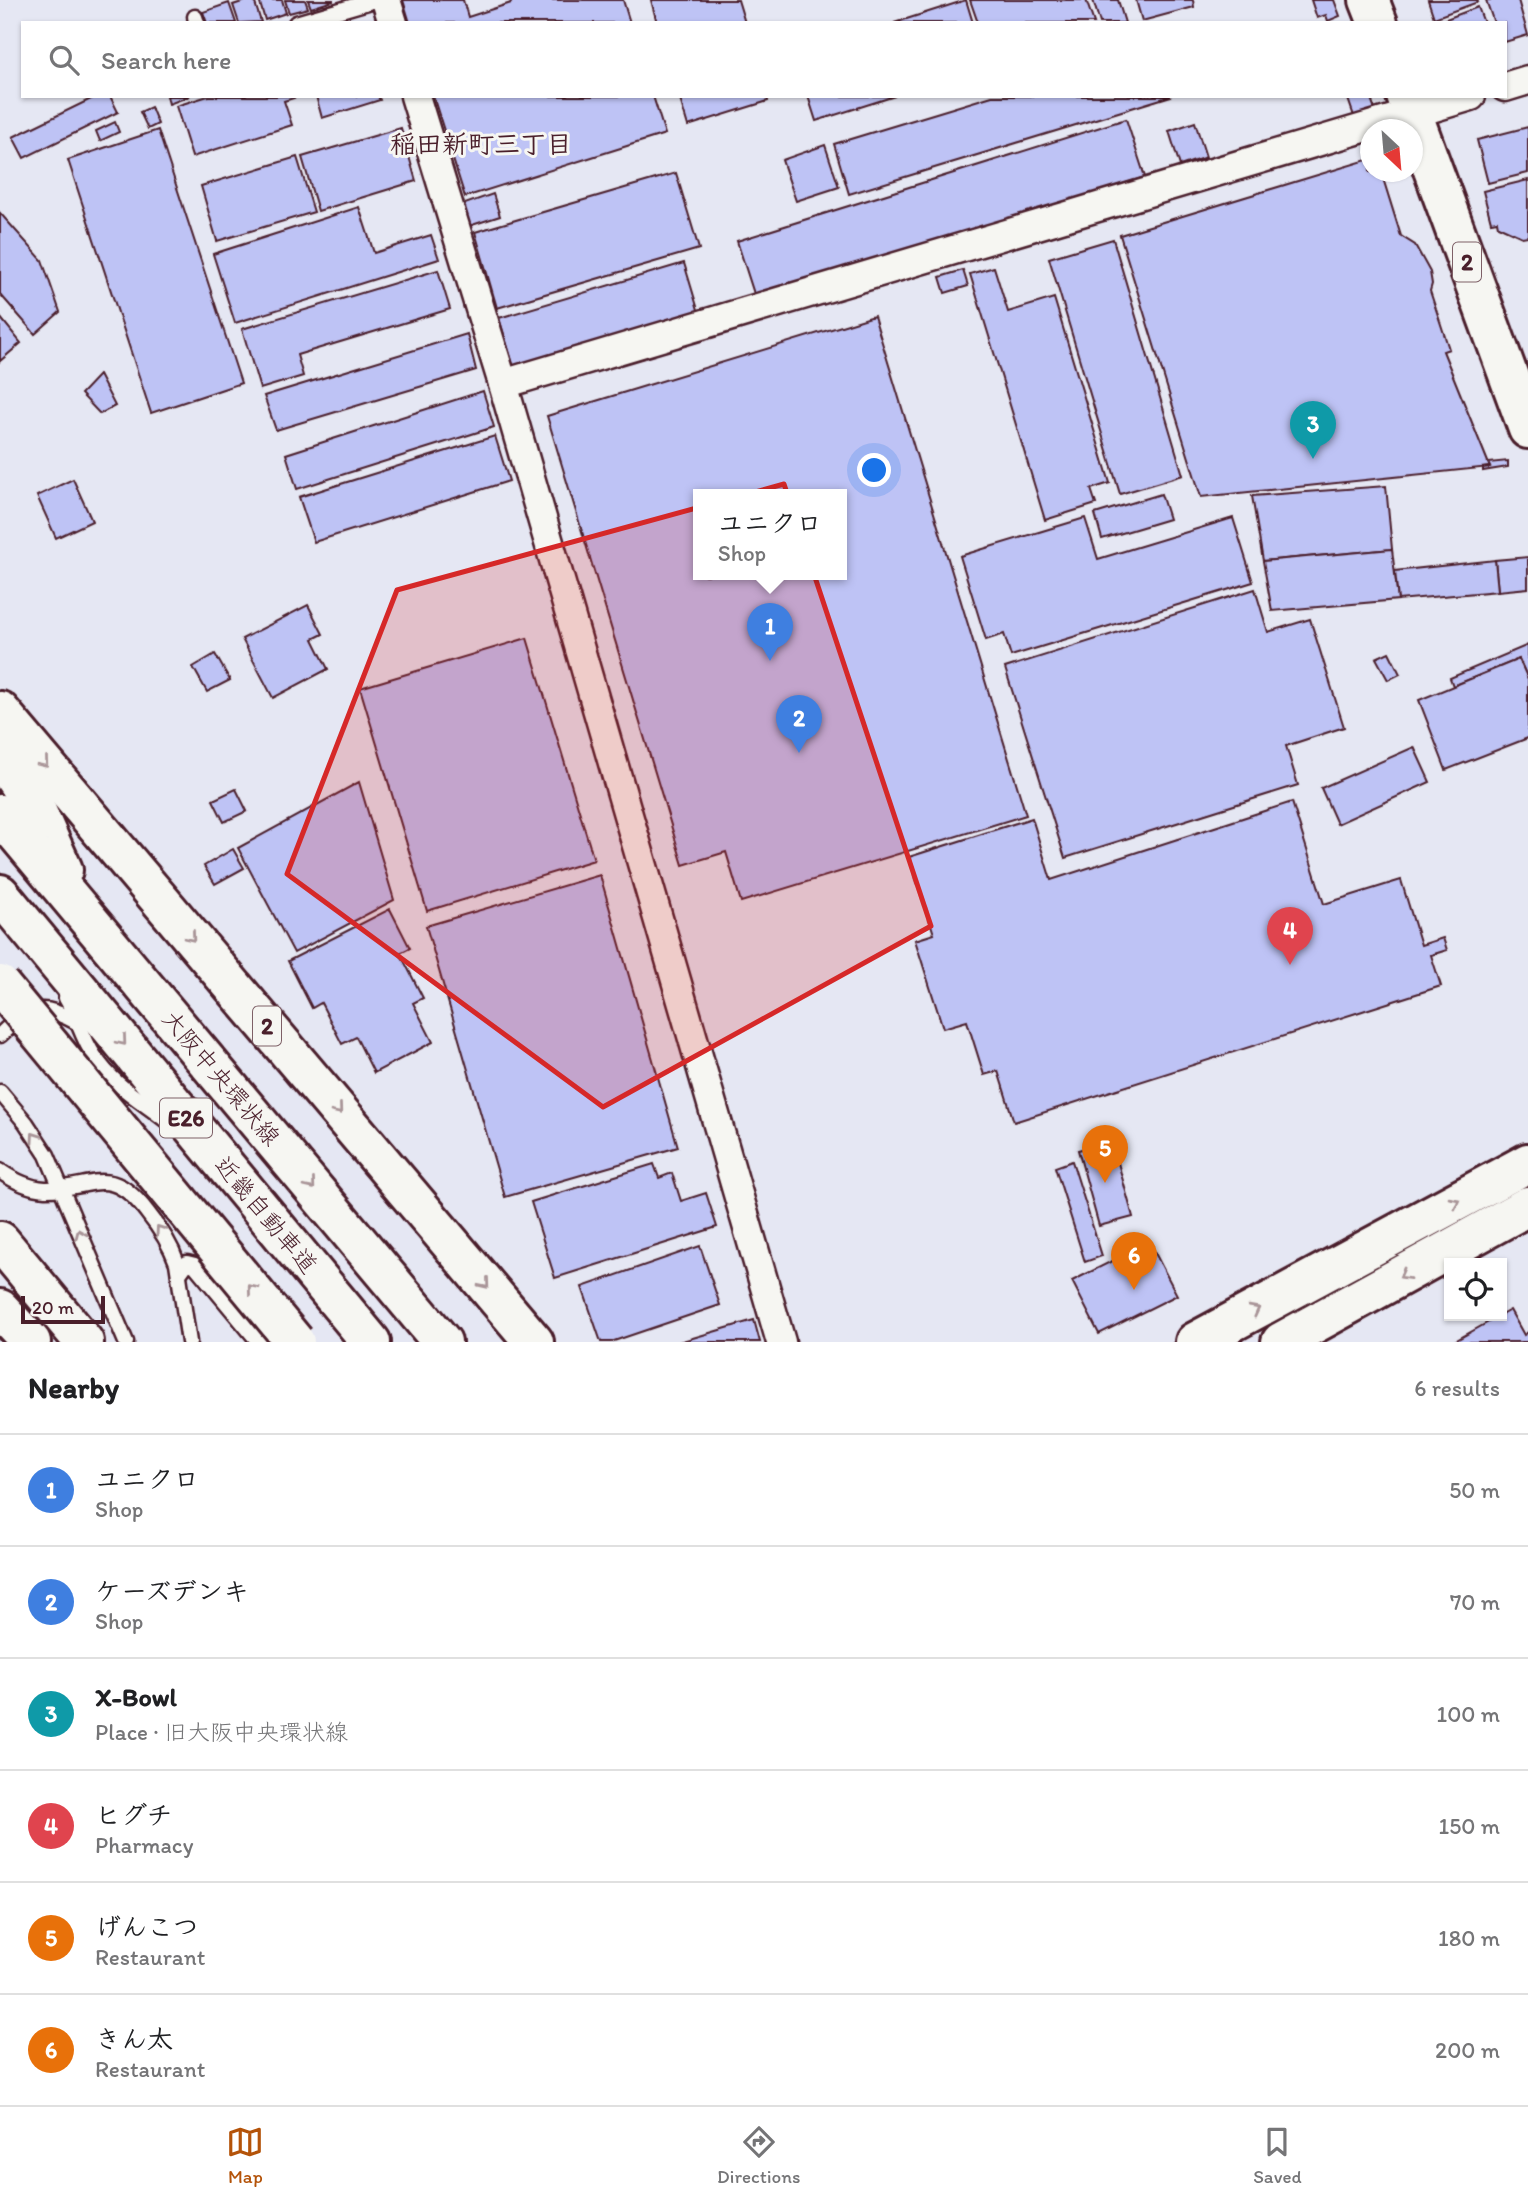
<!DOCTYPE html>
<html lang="en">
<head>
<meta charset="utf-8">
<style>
  body { margin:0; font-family:Itim,"Klee One",sans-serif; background:#f6f6f6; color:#202124 }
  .controls { position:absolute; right:21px; bottom:21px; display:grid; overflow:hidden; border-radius:0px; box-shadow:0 2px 5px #0004 }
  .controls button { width:63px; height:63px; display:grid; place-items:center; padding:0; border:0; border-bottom:2px solid #e0e0e0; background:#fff; color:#202124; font:35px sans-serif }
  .compass { position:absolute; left:1360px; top:119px; width:63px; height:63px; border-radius:50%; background:#fff; box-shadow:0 2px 5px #0004; rotate:154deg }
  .scale { position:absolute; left:21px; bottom:18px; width:84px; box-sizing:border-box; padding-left:7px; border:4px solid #4a1f2b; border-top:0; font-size:19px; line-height:24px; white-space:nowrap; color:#4a1f2b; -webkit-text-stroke:5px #f6f6f2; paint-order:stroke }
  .you { position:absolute; left:875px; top:471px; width:24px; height:24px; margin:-18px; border:5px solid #fff; border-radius:50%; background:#1a73e8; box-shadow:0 0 0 10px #1a73e833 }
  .badge { display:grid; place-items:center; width:46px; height:46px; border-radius:50%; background:#b45309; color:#fff; font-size:23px; font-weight:700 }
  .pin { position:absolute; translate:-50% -58px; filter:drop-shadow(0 2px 4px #0008) }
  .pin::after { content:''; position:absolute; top:37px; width:24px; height:21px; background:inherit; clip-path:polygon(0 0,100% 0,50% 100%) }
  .popup { position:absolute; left:693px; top:489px; width:154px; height:91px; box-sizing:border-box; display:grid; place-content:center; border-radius:0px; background:#fff; filter:drop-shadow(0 2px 5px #0005); font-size:23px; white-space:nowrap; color:#757577 }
  .popup b { font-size:26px; color:#202124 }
  .popup::after { content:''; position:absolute; left:50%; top:100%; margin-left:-14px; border:14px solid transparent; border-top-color:#fff }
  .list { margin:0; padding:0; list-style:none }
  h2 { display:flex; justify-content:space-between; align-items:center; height:91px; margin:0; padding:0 28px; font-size:30px }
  h2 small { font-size:23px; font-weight:400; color:#757577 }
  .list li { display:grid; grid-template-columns:46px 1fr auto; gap:21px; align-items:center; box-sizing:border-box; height:112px; padding:0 28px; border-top:2px solid #e0e0e0 }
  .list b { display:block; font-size:26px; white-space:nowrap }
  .list p { margin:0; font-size:23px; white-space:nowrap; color:#757577 }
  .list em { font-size:23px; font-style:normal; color:#757577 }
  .icon { flex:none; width:38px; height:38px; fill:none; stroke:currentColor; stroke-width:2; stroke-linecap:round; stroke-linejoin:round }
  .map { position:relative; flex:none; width:1528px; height:1342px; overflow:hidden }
  .search { position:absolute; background:#fff; box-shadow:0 2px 5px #0004; left:21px; right:21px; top:21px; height:77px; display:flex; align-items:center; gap:18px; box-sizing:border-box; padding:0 24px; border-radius:0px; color:#757577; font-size:26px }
  .sheet { height:763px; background:#fff }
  nav { display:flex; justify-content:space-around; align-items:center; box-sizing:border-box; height:98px; border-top:2px solid #e0e0e0; background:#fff; font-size:19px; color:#757577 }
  nav a { display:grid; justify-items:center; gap:4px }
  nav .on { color:#b45309 }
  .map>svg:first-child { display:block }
</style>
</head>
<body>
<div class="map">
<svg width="1528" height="1342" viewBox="0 0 1528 1342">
  <rect width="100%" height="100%" fill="#e5e7f3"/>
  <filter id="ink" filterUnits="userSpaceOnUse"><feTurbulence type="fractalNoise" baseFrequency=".0143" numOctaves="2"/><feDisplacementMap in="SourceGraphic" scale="14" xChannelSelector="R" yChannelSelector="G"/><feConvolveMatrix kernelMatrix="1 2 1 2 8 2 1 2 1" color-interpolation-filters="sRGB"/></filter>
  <g filter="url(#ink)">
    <g fill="#bec3f5" stroke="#4a1f2b" stroke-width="2" fill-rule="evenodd">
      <path d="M 248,0 L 254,0 L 261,22 L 239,23 L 233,5 Z"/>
      <path d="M 259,0 L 282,0 L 286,13 L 265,20 Z"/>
      <path d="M 285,0 L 305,0 L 308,8 L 289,13 Z"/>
      <path d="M 308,0 L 333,0 L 333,1 L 311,8 Z"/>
      <path d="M 403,0 L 463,0 L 468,17 L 511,3 L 510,0 L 623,0 L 630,23 L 410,23 Z"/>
      <path d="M 651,0 L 738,0 L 745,23 L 657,23 Z"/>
      <path d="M 966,0 L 973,23 L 894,23 Z"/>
      <path d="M 970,0 L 1086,0 L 1094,23 L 978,23 Z"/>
      <path d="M 1093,0 L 1118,0 L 1125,23 L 1100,23 Z"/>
      <path d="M 1136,0 L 1193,0 L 1194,7 L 1142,21 Z"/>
      <path d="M 1311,0 L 1334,0 L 1340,16 L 1328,21 L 1326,15 L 1317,18 Z"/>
      <path d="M 1428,0 L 1477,0 L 1478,2 L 1434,18 Z"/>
      <path d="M 1486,0 L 1518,0 L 1528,35 L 1505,42 L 1505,23 L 1494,23 Z"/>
      <path d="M 229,3 L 236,23 L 207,23 L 203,12 Z"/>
      <path d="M 1478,7 L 1484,23 L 1438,23 L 1438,22 Z"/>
      <path d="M 97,96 L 110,96 L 118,112 L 24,158 L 13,137 Z"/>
      <path d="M 167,96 L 190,96 L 169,104 Z"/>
      <path d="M 208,96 L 293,96 L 294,98 L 284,101 L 292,125 L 192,157 L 176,106 Z"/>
      <path d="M 316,96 L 378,96 L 380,100 L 322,118 Z"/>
      <path d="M 433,96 L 653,96 L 665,134 L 465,197 Z"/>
      <path d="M 679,96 L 767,96 L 768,101 L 688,126 Z"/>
      <path d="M 808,96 L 895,96 L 816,121 Z"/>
      <path d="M 992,96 L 1171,96 L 849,194 L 834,144 Z"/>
      <path d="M 1347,96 L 1370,96 L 1376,112 L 1355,119 Z"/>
      <path d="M 151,107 L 158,124 L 148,129 L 140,112 Z"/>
      <path d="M 1126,119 L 1145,177 L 756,300 L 737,241 Z"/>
      <path d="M 115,122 L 119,132 L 100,141 L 96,131 Z"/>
      <path d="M 1195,122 L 1206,157 L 1180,166 L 1169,131 Z"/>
      <path d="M 1528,127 L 1528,173 L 1488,183 L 1477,140 Z"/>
      <path d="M 401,128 L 416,181 L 318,211 L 302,157 Z"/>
      <path d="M 158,130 L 241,383 L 151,413 L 68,160 Z"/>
      <path d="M 825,145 L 839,187 L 796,201 L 782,160 Z"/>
      <path d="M 297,157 L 314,212 L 217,241 L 201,186 Z"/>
      <path d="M 1370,159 L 1370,172 L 1381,172 L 1401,236 L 1415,245 L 1430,272 L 1432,284 L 1430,291 L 1449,349 L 1443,351 L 1490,467 L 1201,497 L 1120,235 Z"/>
      <path d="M 676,173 L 699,249 L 497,308 L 475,232 Z"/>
      <path d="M 1528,180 L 1528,236 L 1522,237 L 1498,226 L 1497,221 L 1491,222 L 1483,191 Z"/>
      <path d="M 493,194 L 500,216 L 469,226 L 462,205 Z"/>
      <path d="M 359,207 L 374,253 L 431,235 L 439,259 L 235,323 L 213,254 Z"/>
      <path d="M 0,213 L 42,260 L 60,312 L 35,334 L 0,294 Z"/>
      <path d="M 1113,239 L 1183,475 L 1120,494 L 1049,258 Z"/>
      <path d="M 684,263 L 699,313 L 514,368 L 499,318 Z"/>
      <path d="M 994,267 L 1008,312 L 1054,298 L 1110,483 L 1091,489 L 1096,504 L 1045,520 L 970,274 Z"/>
      <path d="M 438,270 L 450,309 L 297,355 L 303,376 L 260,389 L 242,329 Z"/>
      <path d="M 963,270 L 968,286 L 945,293 L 940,277 Z"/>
      <path d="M 874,316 L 1026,815 L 741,902 L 726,852 L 683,865 L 547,416 ZM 698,495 L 842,495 L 842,575 L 698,575 Z"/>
      <path d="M 0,317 L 21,343 L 0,361 Z"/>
      <path d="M 467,334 L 476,370 L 276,430 L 264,396 Z"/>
      <path d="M 99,375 L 115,406 L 100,414 L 81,394 Z"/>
      <path d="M 483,391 L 494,427 L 297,489 L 286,454 Z"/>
      <path d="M 495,436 L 509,481 L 314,542 L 299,497 Z"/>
      <path d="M 1508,461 L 1508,467 L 1483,471 L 1483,468 L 1490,467 L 1488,463 Z"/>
      <path d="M 73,479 L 92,521 L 56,538 L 37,496 Z"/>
      <path d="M 1386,486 L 1392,549 L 1263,561 L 1252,496 Z"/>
      <path d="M 1161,494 L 1169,519 L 1102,539 L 1095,514 Z"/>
      <path d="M 1085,518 L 1098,559 L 1233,518 L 1253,582 L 1011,656 L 1004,634 L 986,640 L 960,556 Z"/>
      <path d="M 1392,549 L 1398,600 L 1272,611 L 1263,561 Z"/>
      <path d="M 1528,557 L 1528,588 L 1498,591 L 1495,560 Z"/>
      <path d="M 1495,560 L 1498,591 L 1398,600 L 1395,571 Z"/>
      <path d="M 1255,589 L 1268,632 L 1310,619 L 1344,727 L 1286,746 L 1298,785 L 1065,858 L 1005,668 Z"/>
      <path d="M 308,605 L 323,634 L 313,639 L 328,669 L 273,698 L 242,639 Z"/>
      <path d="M 527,638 L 594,860 L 427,911 L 360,688 Z"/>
      <path d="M 1528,645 L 1528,679 L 1519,659 L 1453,686 L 1450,678 Z"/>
      <path d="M 1389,652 L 1400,674 L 1388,680 L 1376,658 Z"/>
      <path d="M 215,654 L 230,680 L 207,692 L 193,667 Z"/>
      <path d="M 1519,659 L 1528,679 L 1528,738 L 1446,770 L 1419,700 Z"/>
      <path d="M 1414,747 L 1430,782 L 1337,824 L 1321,788 Z"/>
      <path d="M 359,782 L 394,900 L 294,953 L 238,848 Z"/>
      <path d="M 236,789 L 247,811 L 224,822 L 213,800 Z"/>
      <path d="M 1292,802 L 1324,904 L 1401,880 L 1421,945 L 1443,938 L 1447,950 L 1431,955 L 1441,986 L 1014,1122 L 998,1071 L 984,1075 L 967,1021 L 943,1028 L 915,940 L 934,934 L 909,857 L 1032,818 L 1051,880 Z"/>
      <path d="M 233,849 L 244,868 L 215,884 L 204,866 Z"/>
      <path d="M 600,875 L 678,1147 L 505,1197 L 426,926 Z"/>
      <path d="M 390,909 L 410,948 L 400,953 L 423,998 L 413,1003 L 433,1042 L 374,1073 L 356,1037 L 342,1044 L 321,1003 L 312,1008 L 288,961 Z"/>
      <path d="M 1112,1141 L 1133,1217 L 1099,1226 L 1078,1150 Z"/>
      <path d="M 1072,1161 L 1102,1256 L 1085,1262 L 1055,1167 Z"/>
      <path d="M 654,1164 L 659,1178 L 672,1173 L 681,1201 L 706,1193 L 717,1227 L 555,1278 L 531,1202 Z"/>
      <path d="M 700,1246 L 720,1305 L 611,1342 L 601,1342 L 582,1287 Z"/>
      <path d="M 1154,1251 L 1177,1295 L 1099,1334 L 1072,1281 L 1120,1257 L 1124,1266 Z"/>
      <path d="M 1510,1310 L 1524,1335 L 1528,1332 L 1528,1342 L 1453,1342 Z"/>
      <path d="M 754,1320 L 760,1342 L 679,1342 Z"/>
    </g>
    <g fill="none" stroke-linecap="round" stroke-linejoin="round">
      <defs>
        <g id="lane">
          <path d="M 195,17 L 197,23"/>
          <path d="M 296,23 L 375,0"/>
          <path d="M 66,998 C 77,1016 82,1038 94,1056 C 114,1087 143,1101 171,1124"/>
          <path d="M 0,1035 C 30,1007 42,1002 78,1023"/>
          <path d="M 0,1092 L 26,1123 L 47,1155 L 126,1342"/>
          <path d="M 0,1171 C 13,1180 29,1188 45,1189 C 93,1190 109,1162 147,1212 C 160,1228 170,1243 177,1263 L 189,1342"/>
          <path d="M 179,1274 L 187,1263 L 195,1265 L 259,1342"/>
        </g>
        <g id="street">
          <path d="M 386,0 L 393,23"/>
          <path d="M 1505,87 L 1528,80"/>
          <path d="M 415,96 L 503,384 L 781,1342"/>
          <path d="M 503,384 L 1471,96"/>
        </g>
        <g id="secondary">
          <path d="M 1195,1342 L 1528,1163"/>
          <path d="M 1281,1342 L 1528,1206"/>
        </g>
        <g id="primary">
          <path d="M 1369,0 L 1378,23"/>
          <path d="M 1406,96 L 1528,429"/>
          <path d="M 0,711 L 534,1342"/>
          <path d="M 0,756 L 38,814 L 63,870"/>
          <path d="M 0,814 L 442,1342"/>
          <path d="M 0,1241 L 84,1342"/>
          <path d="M 0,1309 L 31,1342"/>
        </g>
        <path id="highway" d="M 0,894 L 371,1342"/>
      </defs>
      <use href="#lane" stroke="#4a1f2b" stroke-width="19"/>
      <use href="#street" stroke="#4a1f2b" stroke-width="33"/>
      <use href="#secondary" stroke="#4a1f2b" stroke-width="44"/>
      <use href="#primary" stroke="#4a1f2b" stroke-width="44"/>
      <use href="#highway" stroke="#4a1f2b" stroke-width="44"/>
      <use href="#lane" stroke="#f6f6f2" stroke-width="14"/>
      <use href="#street" stroke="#f6f6f2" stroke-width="28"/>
      <use href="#secondary" stroke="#f6f6f2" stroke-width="38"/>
      <use href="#primary" stroke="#f6f6f2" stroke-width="38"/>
      <use href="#highway" stroke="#f6f6f2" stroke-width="38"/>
      <defs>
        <path id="highway-bridge" d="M 0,985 L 295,1342"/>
      </defs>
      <use href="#highway-bridge" stroke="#4a1f2b" stroke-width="44" stroke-linecap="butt"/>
      <use href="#highway-bridge" stroke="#f6f6f2" stroke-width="38"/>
    </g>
    <defs><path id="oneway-chevron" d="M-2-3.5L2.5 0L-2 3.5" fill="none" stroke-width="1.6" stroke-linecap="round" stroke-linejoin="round" transform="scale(1.75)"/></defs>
    <g stroke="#a99598">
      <use href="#oneway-chevron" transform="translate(44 763) rotate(50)"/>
      <use href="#oneway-chevron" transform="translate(191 937) rotate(50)"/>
      <use href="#oneway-chevron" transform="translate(122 1041) rotate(50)"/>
      <use href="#oneway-chevron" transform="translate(338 1110) rotate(50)"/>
      <use href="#oneway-chevron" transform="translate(35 1137) rotate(-125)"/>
      <use href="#oneway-chevron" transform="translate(311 1185) rotate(50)"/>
      <use href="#oneway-chevron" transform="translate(1455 1202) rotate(-28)"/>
      <use href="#oneway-chevron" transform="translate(160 1230) rotate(-125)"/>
      <use href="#oneway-chevron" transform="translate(80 1234) rotate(-113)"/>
      <use href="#oneway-chevron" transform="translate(1404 1275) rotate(151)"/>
      <use href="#oneway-chevron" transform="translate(485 1284) rotate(50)"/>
      <use href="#oneway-chevron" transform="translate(252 1289) rotate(-130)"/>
      <use href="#oneway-chevron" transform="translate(1255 1310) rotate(-28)"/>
    </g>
  </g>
  <path fill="#d62828" fill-opacity="0.2" stroke="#d62828" stroke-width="5" stroke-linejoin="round" d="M 784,484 L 931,926 L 603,1107 L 287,874 L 397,590 Z"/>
  <g text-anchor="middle" stroke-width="6" stroke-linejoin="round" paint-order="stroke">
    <g fill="#f6f6f2" stroke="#7e6067" stroke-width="2">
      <rect x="1453" y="242.5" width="28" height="39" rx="5"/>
      <rect x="253" y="1006.5" width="28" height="39" rx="5"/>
      <rect x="160" y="1098.5" width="52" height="39" rx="5"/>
    </g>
    <g font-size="23" font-weight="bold" fill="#4a1f2b">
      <text x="1467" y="270">2</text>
      <text x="267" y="1034">2</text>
      <text x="186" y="1126">E26</text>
    </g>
    <g font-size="24" fill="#4a1f2b" stroke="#f6f6f2">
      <text transform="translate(221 1078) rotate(50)" y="8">大阪中央環状線</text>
      <text transform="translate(266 1215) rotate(50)" y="8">近畿自動車道</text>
    </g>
    <g font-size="26" font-weight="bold" fill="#4a1f2b" stroke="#f6f6f2">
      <text x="481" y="153">稲田新町三丁目</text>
    </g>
  </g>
</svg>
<div class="controls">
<button><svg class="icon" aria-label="locate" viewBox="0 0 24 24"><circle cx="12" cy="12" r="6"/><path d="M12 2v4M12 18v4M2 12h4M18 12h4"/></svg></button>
</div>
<svg class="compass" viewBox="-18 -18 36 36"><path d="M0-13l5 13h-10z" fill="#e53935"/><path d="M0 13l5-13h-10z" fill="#757577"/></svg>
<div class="scale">20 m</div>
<div class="you"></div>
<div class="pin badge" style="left:770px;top:661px;background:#3f7fe0">1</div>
<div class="popup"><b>ユニクロ</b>Shop</div>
<div class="pin badge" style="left:799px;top:753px;background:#3f7fe0">2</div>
<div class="pin badge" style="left:1313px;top:459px;background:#0f9aa8">3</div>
<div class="pin badge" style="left:1290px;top:965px;background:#e0444e">4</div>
<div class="pin badge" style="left:1105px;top:1183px;background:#e8710a">5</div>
<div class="pin badge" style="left:1134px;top:1290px;background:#e8710a">6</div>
<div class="search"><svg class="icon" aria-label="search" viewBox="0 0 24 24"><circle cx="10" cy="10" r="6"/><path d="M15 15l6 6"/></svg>Search here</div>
</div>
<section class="sheet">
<h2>Nearby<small>6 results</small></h2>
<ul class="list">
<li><span class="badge" style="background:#3f7fe0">1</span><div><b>ユニクロ</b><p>Shop</p></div><em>50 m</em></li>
<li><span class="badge" style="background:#3f7fe0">2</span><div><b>ケーズデンキ</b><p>Shop</p></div><em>70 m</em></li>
<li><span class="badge" style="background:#0f9aa8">3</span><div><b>X-Bowl</b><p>Place · 旧大阪中央環状線</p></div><em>100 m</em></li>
<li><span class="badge" style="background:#e0444e">4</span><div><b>ヒグチ</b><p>Pharmacy</p></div><em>150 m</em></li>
<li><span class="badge" style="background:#e8710a">5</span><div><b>げんこつ</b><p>Restaurant</p></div><em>180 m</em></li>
<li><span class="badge" style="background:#e8710a">6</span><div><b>きん太</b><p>Restaurant</p></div><em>200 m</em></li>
</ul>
</section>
<nav>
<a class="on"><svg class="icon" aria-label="map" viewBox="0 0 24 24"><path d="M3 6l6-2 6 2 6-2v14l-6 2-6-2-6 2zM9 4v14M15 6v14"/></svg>Map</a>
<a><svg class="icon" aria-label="directions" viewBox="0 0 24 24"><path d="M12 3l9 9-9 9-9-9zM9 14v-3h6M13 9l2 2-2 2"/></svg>Directions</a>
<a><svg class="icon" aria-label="saved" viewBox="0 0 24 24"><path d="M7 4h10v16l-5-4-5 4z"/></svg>Saved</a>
</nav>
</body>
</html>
